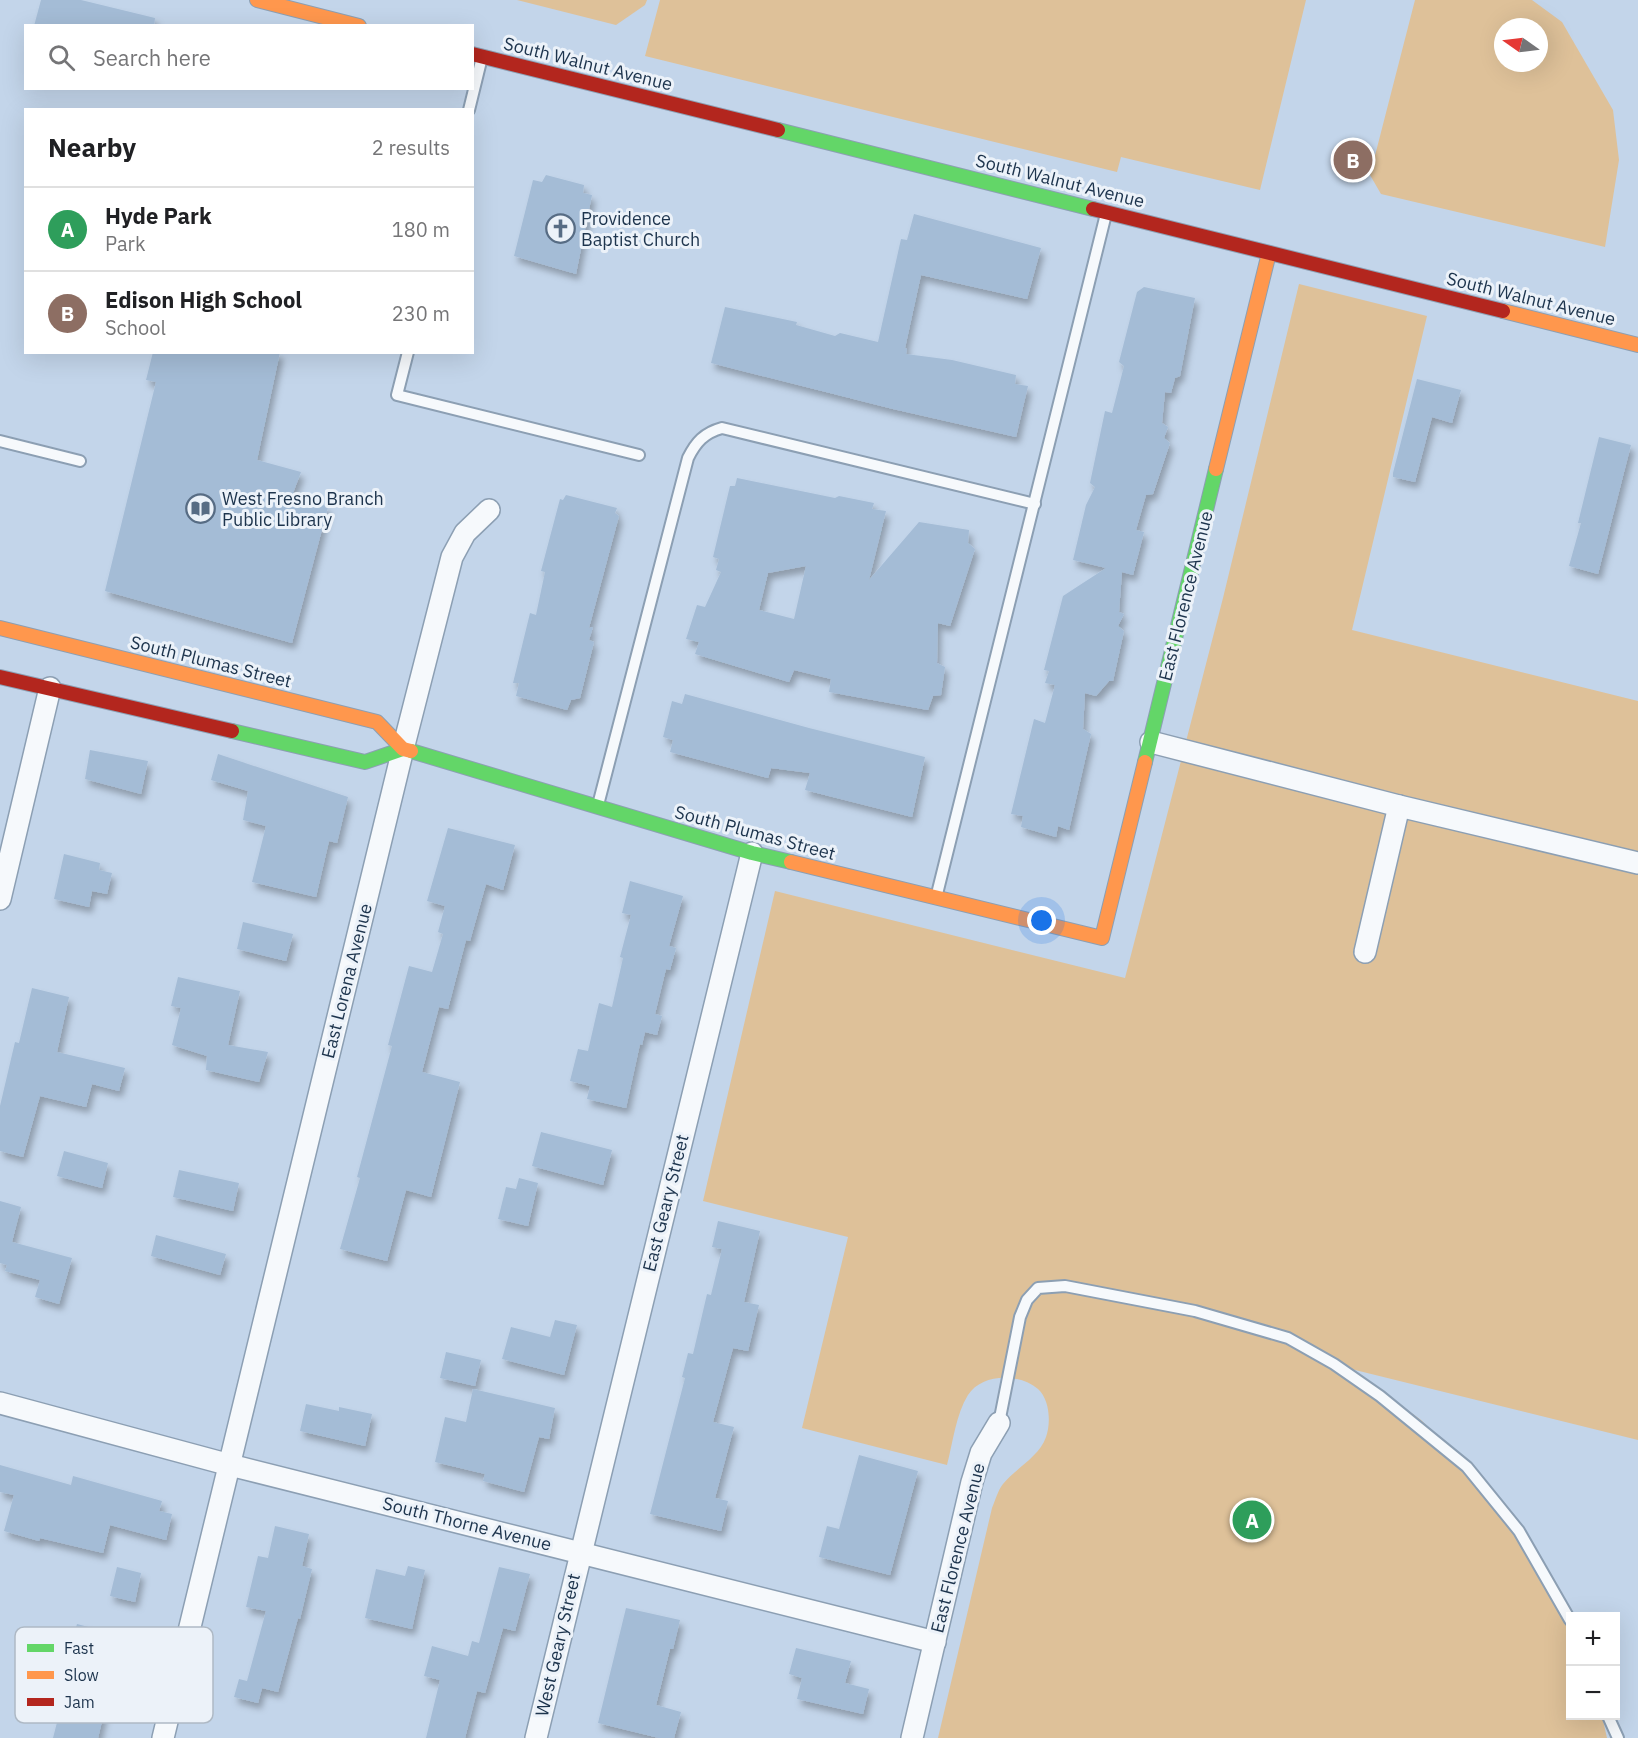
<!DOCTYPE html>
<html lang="en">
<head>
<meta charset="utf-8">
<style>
  body { margin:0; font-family:"IBM Plex Sans",sans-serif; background:#f6f6f6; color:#202124 }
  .controls { position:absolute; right:18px; bottom:18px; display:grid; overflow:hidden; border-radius:0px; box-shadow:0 6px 24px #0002 }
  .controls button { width:54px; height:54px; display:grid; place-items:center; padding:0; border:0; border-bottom:2px solid #e0e0e0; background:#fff; color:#202124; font:30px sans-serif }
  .compass { position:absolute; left:1494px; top:18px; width:54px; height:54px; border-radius:50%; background:#fff; box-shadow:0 6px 24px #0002; rotate:284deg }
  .you { position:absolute; left:1042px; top:921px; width:21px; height:21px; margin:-15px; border:4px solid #fff; border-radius:50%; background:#1a73e8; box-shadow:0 0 0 9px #1a73e833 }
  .badge { display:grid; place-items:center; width:39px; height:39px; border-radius:50%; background:#576c84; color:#fff; font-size:20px; font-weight:700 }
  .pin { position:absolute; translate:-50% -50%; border:3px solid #fff; box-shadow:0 2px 6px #0006 }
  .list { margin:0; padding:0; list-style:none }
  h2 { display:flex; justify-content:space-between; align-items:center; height:78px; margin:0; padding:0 24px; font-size:26px }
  h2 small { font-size:20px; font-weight:400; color:#757577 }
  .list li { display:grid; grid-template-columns:39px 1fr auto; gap:18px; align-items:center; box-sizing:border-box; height:84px; padding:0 24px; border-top:2px solid #e0e0e0 }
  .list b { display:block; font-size:22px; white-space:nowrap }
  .list p { margin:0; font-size:20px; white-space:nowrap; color:#757577 }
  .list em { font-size:20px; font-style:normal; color:#757577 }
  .icon { flex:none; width:33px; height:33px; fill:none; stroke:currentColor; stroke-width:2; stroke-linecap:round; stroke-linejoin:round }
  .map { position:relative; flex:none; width:1638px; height:1738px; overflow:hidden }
  .search { position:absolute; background:#fff; box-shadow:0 6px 24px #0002; left:24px; top:24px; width:450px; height:66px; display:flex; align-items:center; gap:15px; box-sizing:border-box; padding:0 21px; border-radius:0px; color:#757577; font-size:22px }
  .panel { position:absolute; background:#fff; box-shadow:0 6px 24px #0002; left:24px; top:108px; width:450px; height:246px; border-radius:0px }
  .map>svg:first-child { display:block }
</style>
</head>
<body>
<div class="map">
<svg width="1638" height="1738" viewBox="0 0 1638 1738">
  <defs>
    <filter id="shadow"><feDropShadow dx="3.5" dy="6" stdDeviation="3" flood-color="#0004"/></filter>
  </defs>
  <rect width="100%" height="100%" fill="#c3d5ea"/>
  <g fill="#dec199" fill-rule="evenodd">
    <path d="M 517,0 L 647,0 L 645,5 L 616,25 Z"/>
    <path d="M 660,0 L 1306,0 L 1260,190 L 1121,157 L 1117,172 L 645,56 Z"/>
    <path d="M 1415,0 L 1532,0 L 1562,22 L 1613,110 L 1619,160 L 1605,247 L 1381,194 L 1370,175 ZM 1503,27 L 1539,27 L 1539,63 L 1503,63 Z"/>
    <path d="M 1299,284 L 1427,316 L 1352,630 L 1638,701 L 1638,1440 L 1351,1369 L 1421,1420 L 1494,1492 L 1570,1616 L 1570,1716 L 1602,1716 L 1607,1738 L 938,1738 L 992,1508 C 995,1501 998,1490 1003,1484 C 1016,1468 1039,1457 1046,1437 C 1051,1423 1050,1400 1038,1389 C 1019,1373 982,1373 968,1395 C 956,1414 953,1442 947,1465 L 802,1428 L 848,1237 L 703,1201 L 775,891 L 1125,978 L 1223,598 Z"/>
  </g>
  <g fill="#a4bcd6" fill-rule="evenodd" filter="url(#shadow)">
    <path d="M 41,0 L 81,0 L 155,18 L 154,26 L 34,26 Z"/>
    <path d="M 546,175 L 584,185 L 583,193 L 592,195 L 576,274 L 514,256 L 533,180 L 542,182 Z"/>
    <path d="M 914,214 L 1041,248 L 1027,299 L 921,275 L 905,348 L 907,349 L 906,354 L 952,360 L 1016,375 L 1015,384 L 1028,386 L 1016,437 L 893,409 L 711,363 L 725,307 L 797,322 L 796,325 L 835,336 L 840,333 L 878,342 L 901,239 L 907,240 Z"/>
    <path d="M 1144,287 L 1195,298 L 1180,376 L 1175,378 L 1171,393 L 1165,392 L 1162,423 L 1168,427 L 1164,438 L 1170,443 L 1153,494 L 1146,495 L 1136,530 L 1144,532 L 1133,575 L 1122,572 L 1119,612 L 1124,614 L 1118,626 L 1124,631 L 1113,681 L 1109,681 L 1096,696 L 1085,693 L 1083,729 L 1091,734 L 1069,830 L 1058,826 L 1056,837 L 1021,827 L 1023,816 L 1011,814 L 1034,719 L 1045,723 L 1055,685 L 1045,683 L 1049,671 L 1044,670 L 1063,596 L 1106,568 L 1073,560 L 1086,505 L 1095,487 L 1090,483 L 1105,411 L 1112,413 L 1124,366 L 1119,362 L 1137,292 Z"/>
    <path d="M 153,352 L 280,352 L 257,460 L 301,472 L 293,493 L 328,507 L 292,643 L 105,591 L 156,382 L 146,380 Z"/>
    <path d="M 1417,379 L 1461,390 L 1452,423 L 1432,417 L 1415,482 L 1393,477 L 1393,473 Z"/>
    <path d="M 1599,437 L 1631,445 L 1598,574 L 1569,566 L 1581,523 L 1578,523 Z"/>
    <path d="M 737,478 L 835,498 L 839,496 L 874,503 L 872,509 L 886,511 L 869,580 L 919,522 L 969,530 L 968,543 L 975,549 L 950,626 L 938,623 L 937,663 L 945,667 L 941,695 L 933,696 L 928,710 L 829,692 L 831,679 L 794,670 L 789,682 L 695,654 L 699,642 L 686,639 L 697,605 L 705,607 L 721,572 L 716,570 L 719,559 L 713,557 L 730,486 L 735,486 ZM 806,566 L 794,619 L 759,610 L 768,573 Z"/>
    <path d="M 566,495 L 617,508 L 615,513 L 619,516 L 589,628 L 593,627 L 589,640 L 594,642 L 580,698 L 571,700 L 567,710 L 516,696 L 519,683 L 513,683 L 530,613 L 536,615 L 545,572 L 541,571 L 560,499 L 563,500 Z"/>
    <path d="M 685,694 L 809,728 L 925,757 L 912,817 L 805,790 L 810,773 L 771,768 L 768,778 L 670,752 L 673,740 L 663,737 L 672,701 L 682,704 Z"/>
    <path d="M 90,750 L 148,761 L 141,794 L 85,779 Z"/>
    <path d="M 218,754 L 348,797 L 337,843 L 329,841 L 316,897 L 252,882 L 266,826 L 243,820 L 248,791 L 211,780 Z"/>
    <path d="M 448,828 L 515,845 L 503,890 L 486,884 L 470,941 L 466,940 L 448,1009 L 439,1007 L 422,1072 L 460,1082 L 431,1197 L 406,1190 L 387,1261 L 340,1249 L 360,1178 L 357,1177 L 392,1046 L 388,1045 L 409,966 L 432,972 L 443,934 L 438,932 L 445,906 L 427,901 Z"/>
    <path d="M 64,854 L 100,863 L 99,870 L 112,873 L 107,894 L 92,891 L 89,907 L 54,899 Z"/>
    <path d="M 630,881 L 683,896 L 669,946 L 676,948 L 670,970 L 666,969 L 655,1014 L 662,1016 L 657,1035 L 645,1032 L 642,1045 L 640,1044 L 626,1108 L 587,1099 L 590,1086 L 570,1081 L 578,1049 L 588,1051 L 599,1003 L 612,1007 L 623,958 L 620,957 L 631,915 L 622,913 Z"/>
    <path d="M 243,922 L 293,934 L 286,961 L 237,949 Z"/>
    <path d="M 178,977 L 240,991 L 228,1045 L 268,1052 L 259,1082 L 206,1070 L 207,1056 L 172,1045 L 181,1008 L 171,1006 Z"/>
    <path d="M 32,988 L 69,997 L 57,1052 L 125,1068 L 119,1091 L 92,1084 L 86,1107 L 40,1096 L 23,1157 L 0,1151 L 0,1106 L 15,1042 L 19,1043 Z"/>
    <path d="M 541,1132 L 612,1150 L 603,1185 L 532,1166 Z"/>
    <path d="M 64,1151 L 108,1163 L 102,1188 L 57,1176 Z"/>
    <path d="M 179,1170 L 239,1183 L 233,1211 L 173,1197 Z"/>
    <path d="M 519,1178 L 538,1183 L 528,1226 L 498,1219 L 506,1187 L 516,1189 Z"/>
    <path d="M 0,1201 L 21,1207 L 12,1242 L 72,1258 L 59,1304 L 35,1297 L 40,1280 L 5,1271 L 7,1265 L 0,1263 Z"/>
    <path d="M 718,1221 L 760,1231 L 744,1302 L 759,1305 L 748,1351 L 733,1348 L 713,1422 L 734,1427 L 715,1498 L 728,1501 L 721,1531 L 650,1514 L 685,1378 L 682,1377 L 688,1353 L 693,1354 L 707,1294 L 711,1295 L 722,1249 L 712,1247 Z"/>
    <path d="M 156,1235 L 226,1254 L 220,1275 L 151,1256 Z"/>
    <path d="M 555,1320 L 577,1325 L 564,1375 L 502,1359 L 511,1327 L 550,1337 Z"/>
    <path d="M 446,1352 L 481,1360 L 475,1386 L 440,1378 Z"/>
    <path d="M 473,1389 L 555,1408 L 549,1439 L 539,1437 L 524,1492 L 483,1481 L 485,1474 L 435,1462 L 445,1417 L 466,1422 Z"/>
    <path d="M 306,1404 L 339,1411 L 339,1407 L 372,1414 L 365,1446 L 300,1431 Z"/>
    <path d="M 859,1455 L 918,1471 L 890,1575 L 819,1557 L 827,1526 L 839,1529 Z"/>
    <path d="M 0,1465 L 71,1485 L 73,1476 L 162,1501 L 159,1511 L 172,1514 L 166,1540 L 110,1525 L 103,1553 L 40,1538 L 39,1541 L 4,1531 L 14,1495 L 0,1492 Z"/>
    <path d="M 275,1526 L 309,1534 L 302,1566 L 312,1569 L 300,1619 L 298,1618 L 278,1692 L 262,1688 L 258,1703 L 234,1697 L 239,1679 L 247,1681 L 266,1611 L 246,1607 L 258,1556 L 268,1558 Z"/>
    <path d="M 408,1566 L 425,1570 L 412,1629 L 365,1618 L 376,1569 L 405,1576 Z"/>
    <path d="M 117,1567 L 141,1573 L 135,1602 L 110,1596 Z"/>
    <path d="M 499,1567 L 530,1574 L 515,1631 L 503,1628 L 485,1693 L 477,1691 L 465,1738 L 426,1738 L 440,1680 L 424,1676 L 432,1646 L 468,1656 L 472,1641 L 479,1643 Z"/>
    <path d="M 626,1608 L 680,1620 L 673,1649 L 670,1649 L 656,1705 L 681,1712 L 674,1738 L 659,1738 L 598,1723 Z"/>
    <path d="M 77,1624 L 127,1637 L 119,1668 L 115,1667 L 98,1738 L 53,1738 L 74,1656 L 68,1655 Z"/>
    <path d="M 796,1648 L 851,1661 L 845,1683 L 869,1689 L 863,1714 L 797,1699 L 802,1678 L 789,1674 Z"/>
  </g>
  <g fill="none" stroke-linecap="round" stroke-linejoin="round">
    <defs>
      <g id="lane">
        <path d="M 469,110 L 482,57"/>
        <path d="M 408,352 L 397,395 L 639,455"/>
        <path d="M 0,441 L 80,461"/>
        <path d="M 598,805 L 688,458 C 696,442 704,433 722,428 L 1035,504"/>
        <path d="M 936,898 L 1106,214"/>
        <path d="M 999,1423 L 1020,1317 L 1027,1300 L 1038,1288 L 1065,1286 L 1195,1311 L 1288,1338 L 1334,1364 L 1380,1396 L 1467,1467 L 1519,1531 L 1570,1620"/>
        <path d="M 1608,1716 L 1618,1738"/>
      </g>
      <g id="street">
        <path d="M 1151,742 L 1399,806 L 1638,863"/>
        <path d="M 0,899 L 50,688"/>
        <path d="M 1365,952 L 1399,806"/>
        <path d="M 0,1403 L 230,1465 L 935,1642"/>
        <path d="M 163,1738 L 403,749 L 452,557 L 465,533 L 489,510"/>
        <path d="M 536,1738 L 752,853"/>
        <path d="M 912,1738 L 972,1482 L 981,1453 L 999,1423"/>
      </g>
      <g id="fast">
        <path d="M 778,130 L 1093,209"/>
        <path d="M 232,731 L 365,762 L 403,749"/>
        <path d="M 411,751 L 752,853 L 791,862"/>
        <path d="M 1145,762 L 1216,469"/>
      </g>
      <g id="slow">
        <path d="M 257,0 L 359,26"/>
        <path d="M 1503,311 L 1638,345"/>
        <path d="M 1216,469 L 1269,253"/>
        <path d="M 0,628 L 377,722 L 403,749 L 411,751"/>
        <path d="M 791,862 L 1102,938 L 1145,762"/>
      </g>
      <g id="jam">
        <path d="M 472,54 L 778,130"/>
        <path d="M 1093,209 L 1503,311"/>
        <path d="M 0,677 L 232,731"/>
      </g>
    </defs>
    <use href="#lane" stroke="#8c9fb3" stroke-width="14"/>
    <use href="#street" stroke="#8c9fb3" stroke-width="24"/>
    <use href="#fast" stroke="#8c9fb3" stroke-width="16"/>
    <use href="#slow" stroke="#8c9fb3" stroke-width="16"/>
    <use href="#jam" stroke="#8c9fb3" stroke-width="16"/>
    <use href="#lane" stroke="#f6f9fc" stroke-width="10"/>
    <use href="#street" stroke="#f6f9fc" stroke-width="21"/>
    <use href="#fast" stroke="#63d668" stroke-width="14"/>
    <use href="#slow" stroke="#ff974d" stroke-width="14"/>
    <use href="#jam" stroke="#b3261e" stroke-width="14"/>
  </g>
  <defs>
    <symbol id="church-ring" viewBox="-11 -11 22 22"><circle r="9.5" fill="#ecf2f9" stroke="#576c84" stroke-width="1.5"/><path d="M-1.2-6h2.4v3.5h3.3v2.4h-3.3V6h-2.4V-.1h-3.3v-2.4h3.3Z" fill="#576c84"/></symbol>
    <symbol id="library-ring" viewBox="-11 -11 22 22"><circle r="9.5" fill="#ecf2f9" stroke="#576c84" stroke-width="1.5"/><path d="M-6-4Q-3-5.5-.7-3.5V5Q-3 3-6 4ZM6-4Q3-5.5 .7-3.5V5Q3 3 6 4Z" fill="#576c84"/></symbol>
  </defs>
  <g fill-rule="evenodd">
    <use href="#church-ring" x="544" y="212" width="33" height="33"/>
    <use href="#library-ring" x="184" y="492" width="33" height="33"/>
  </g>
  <g text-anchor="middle" stroke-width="6" stroke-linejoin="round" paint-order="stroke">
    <g font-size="18" fill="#1d344d" stroke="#ecf2f9">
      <text transform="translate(588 64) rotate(14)" y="6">South Walnut Avenue</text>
      <text transform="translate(1060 181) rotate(14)" y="6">South Walnut Avenue</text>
      <text transform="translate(1531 299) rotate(14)" y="6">South Walnut Avenue</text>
      <text transform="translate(1186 596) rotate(-76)" y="6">East Florence Avenue</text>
      <text transform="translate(211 662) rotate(14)" y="6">South Plumas Street</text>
      <text transform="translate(755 833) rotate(15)" y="6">South Plumas Street</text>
      <text transform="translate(347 981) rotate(-76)" y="6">East Lorena Avenue</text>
      <text transform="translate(666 1203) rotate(-76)" y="6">East Geary Street</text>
      <text transform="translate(467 1524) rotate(14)" y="6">South Thorne Avenue</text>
      <text transform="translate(958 1548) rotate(-76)" y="6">East Florence Avenue</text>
      <text transform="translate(558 1645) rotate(-77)" y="6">West Geary Street</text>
    </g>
    <g font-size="18" fill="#1d344d" stroke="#ecf2f9" text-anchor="start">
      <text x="581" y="225">Providence<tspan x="581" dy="21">Baptist Church</tspan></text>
      <text x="222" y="505">West Fresno Branch<tspan x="222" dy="21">Public Library</tspan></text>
    </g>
  </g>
  <rect x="15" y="1627" width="198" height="96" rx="9" fill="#ecf2f9" stroke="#aeb9c5" stroke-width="1.5"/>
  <rect x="27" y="1644" width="27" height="8" fill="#63d668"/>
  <rect x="27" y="1671" width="27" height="8" fill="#ff974d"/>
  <rect x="27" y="1698" width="27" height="8" fill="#b3261e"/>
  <g font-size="16" fill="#1d344d">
    <text x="64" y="1654">Fast</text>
    <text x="64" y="1681">Slow</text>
    <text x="64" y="1708">Jam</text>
  </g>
</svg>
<div class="controls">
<button>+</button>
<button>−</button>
</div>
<svg class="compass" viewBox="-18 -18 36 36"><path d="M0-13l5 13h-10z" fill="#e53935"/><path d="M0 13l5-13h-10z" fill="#757577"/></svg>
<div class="you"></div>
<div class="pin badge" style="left:1252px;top:1520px;background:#2e9e5b">A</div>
<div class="pin badge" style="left:1353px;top:160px;background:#8d6e63">B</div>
<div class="search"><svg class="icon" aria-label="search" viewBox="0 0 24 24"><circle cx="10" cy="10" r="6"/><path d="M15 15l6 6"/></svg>Search here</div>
<section class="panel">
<h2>Nearby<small>2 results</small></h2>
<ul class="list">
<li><span class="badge" style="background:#2e9e5b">A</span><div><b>Hyde Park</b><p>Park</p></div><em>180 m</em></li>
<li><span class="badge" style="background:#8d6e63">B</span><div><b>Edison High School</b><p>School</p></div><em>230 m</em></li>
</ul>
</section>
</div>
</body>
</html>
